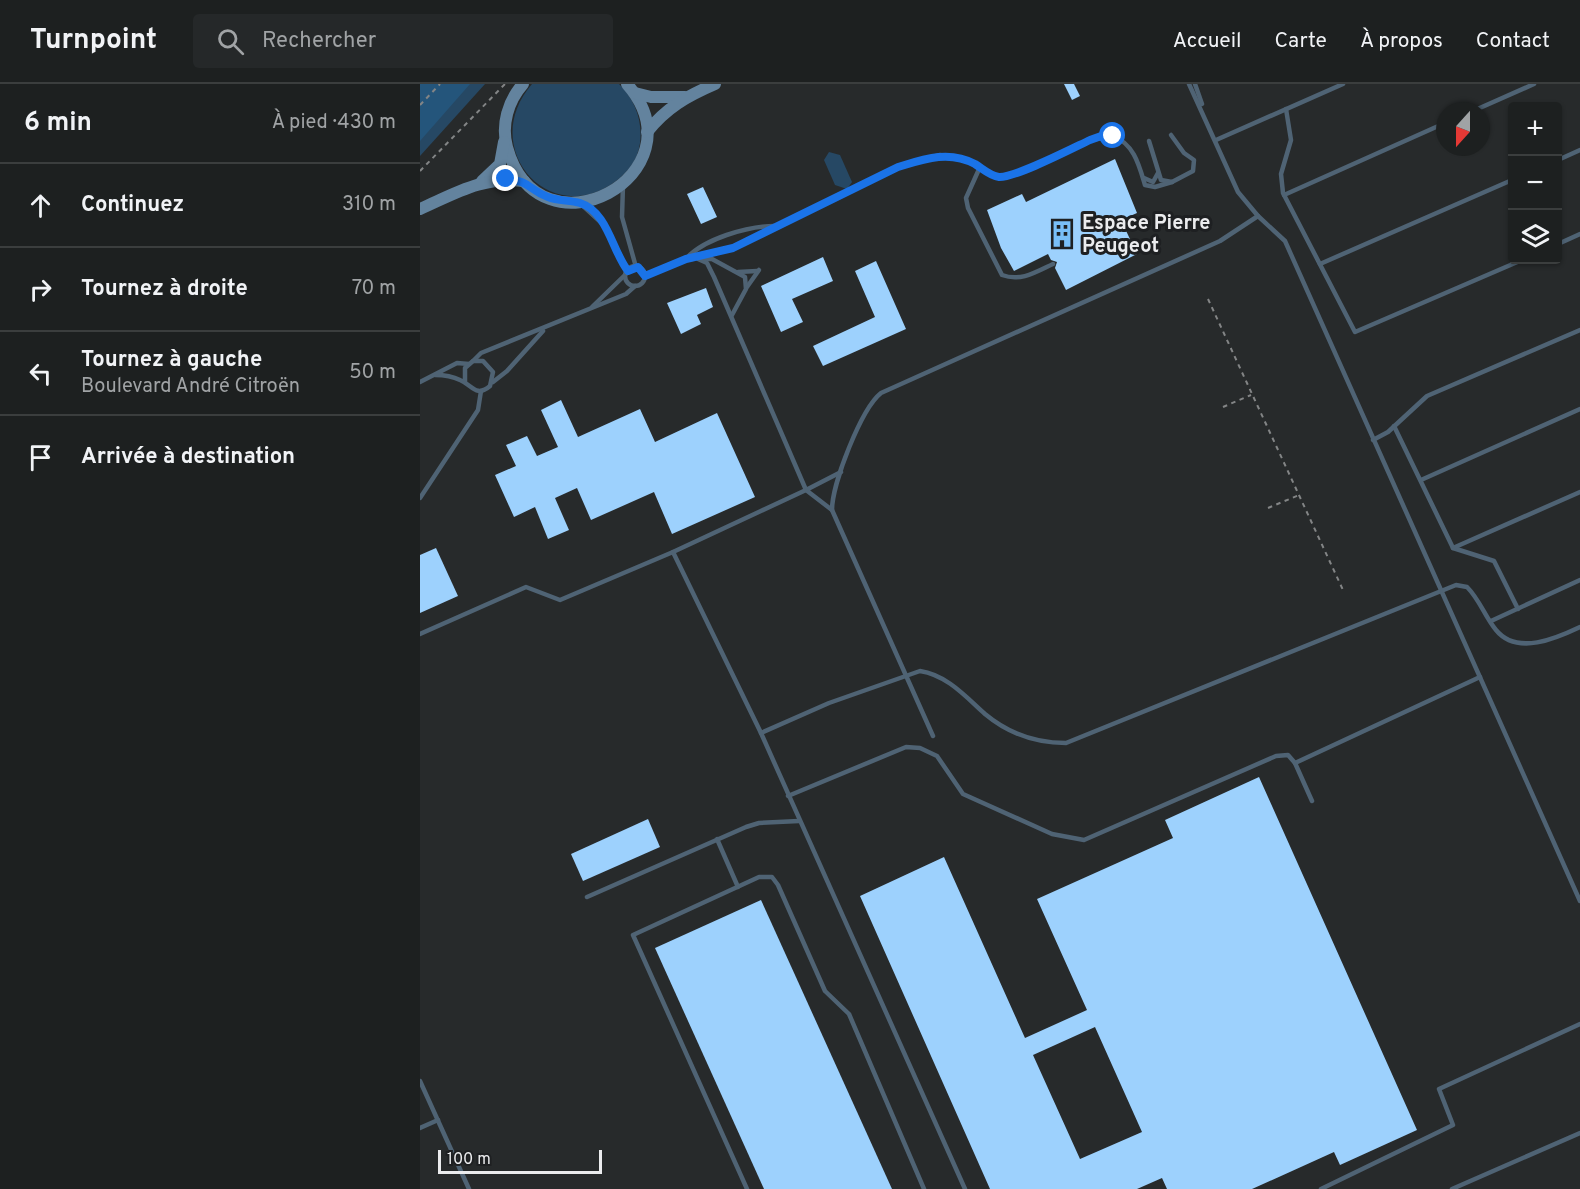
<!DOCTYPE html>
<html lang="fr">
<head>
<meta charset="utf-8">
<style>
  body { margin:0; font-family:Overpass,sans-serif; background:#252829; color:#f1f3f6 }
  .controls { position:absolute; right:18px; top:18px; display:grid; overflow:hidden; border-radius:6px; box-shadow:0 2px 4px #0004 }
  .controls button { width:54px; height:54px; display:grid; place-items:center; padding:0; border:0; border-bottom:2px solid #3b3e3e; background:#1d2020; color:#f1f3f6; font:30px sans-serif }
  .compass { position:absolute; left:1016px; top:18px; width:54px; height:54px; border-radius:50%; background:#1d2020; box-shadow:0 2px 4px #0004; rotate:201deg }
  .scale { position:absolute; left:18px; bottom:15px; width:164px; box-sizing:border-box; padding-left:6px; border:3px solid #ebecee; border-top:0; font-size:16px; line-height:21px; white-space:nowrap; color:#ebecee; -webkit-text-stroke:4px #1e2022; paint-order:stroke }
  .stop { position:absolute; width:18px; height:18px; margin:-14px; border:4px solid #1a73e8; border-radius:50%; background:#fff }
  .stop.end { background:#1a73e8; border-color:#fff; box-shadow:0 2px 6px #0008 }
  .list { margin:0; padding:0; list-style:none }
  h2 { display:flex; justify-content:space-between; align-items:center; height:78px; margin:0; padding:0 24px; font-size:26px }
  h2 small { font-size:20px; font-weight:400; color:#a0a3a5 }
  .list li { display:grid; grid-template-columns:39px 1fr auto; gap:18px; align-items:center; box-sizing:border-box; height:84px; padding:0 24px; border-top:2px solid #3b3e3e }
  .list b { display:block; font-size:22px; white-space:nowrap }
  .list p { margin:0; font-size:20px; white-space:nowrap; color:#a0a3a5 }
  .list em { font-size:20px; font-style:normal; color:#a0a3a5 }
  .icon { flex:none; width:33px; height:33px; fill:none; stroke:currentColor; stroke-width:2; stroke-linecap:round; stroke-linejoin:round }
  .map { position:relative; flex:none; width:1160px; height:1105px; overflow:hidden }
  header { display:flex; align-items:center; gap:36px; box-sizing:border-box; height:84px; padding:0 30px; background:#1d2020; border-bottom:2px solid #3b3e3e }
  header strong { font-size:28px }
  nav { display:flex; gap:33px; margin-inline-start:auto; font-size:21px }
  .search { width:420px; height:54px; background:#252829; display:flex; align-items:center; gap:15px; box-sizing:border-box; padding:0 21px; border-radius:6px; color:#a0a3a5; font-size:22px }
  main { display:flex }
  aside { flex:1; background:#1d2020 }
  .map>svg:first-child { display:block }
</style>
</head>
<body>
<header>
<strong>Turnpoint</strong>
<div class="search"><svg class="icon" aria-label="search" viewBox="0 0 24 24"><circle cx="10" cy="10" r="6"/><path d="M15 15l6 6"/></svg>Rechercher</div>
<nav><a>Accueil</a><a>Carte</a><a>À propos</a><a>Contact</a></nav>
</header>
<main>
<aside>
<h2>6 min<small>À pied · 430 m</small></h2>
<ul class="list">
<li><svg class="icon" aria-label="ahead" viewBox="0 0 24 24"><path d="M12 20V5M6 11l6-6 6 6"/></svg><div><b>Continuez</b></div><em>310 m</em></li>
<li><svg class="icon" aria-label="right" viewBox="0 0 24 24"><path d="M7 20v-9h11M14 6l5 5-5 5"/></svg><div><b>Tournez à droite</b></div><em>70 m</em></li>
<li><svg class="icon" aria-label="left" viewBox="0 0 24 24"><path d="M17 20v-9H6M10 6l-5 5 5 5"/></svg><div><b>Tournez à gauche</b><p>Boulevard André Citroën</p></div><em>50 m</em></li>
<li><svg class="icon" aria-label="arrive" viewBox="0 0 24 24"><path d="M6 21V4h12l-3 4 3 4H6"/></svg><div><b>Arrivée à destination</b></div></li>
</ul>
</aside>
<div class="map">
<svg width="1160" height="1105" viewBox="0 0 1160 1105">
  <rect width="100%" height="100%" fill="#272a2b"/>
  <g fill="#264864">
    <path d="M 0,0 L 65,0 L 0,72 Z"/>
    <path d="M 112,0 L 199,0 C 215,15 223,38 220,59 C 218,75 209,87 196,97 C 129,147 57,63 112,0 Z"/>
    <path d="M 409,68 L 420,71 L 432,98 L 427,105 L 415,101 L 404,76 Z"/>
  </g>
  <path fill="#24557b" d="M 0,0 L 50,0 L 0,57 Z"/>
  <g fill="#9dd1fd" fill-rule="evenodd">
    <path d="M 644,0 L 654,0 L 660,12 L 652,16 Z"/>
    <path d="M 695,75 L 717,129 L 701,136 L 717,170 L 646,206 L 635,184 L 637,178 L 631,176 L 628,170 L 594,187 L 581,164 L 567,126 L 602,110 L 606,118 Z"/>
    <path d="M 283,103 L 297,133 L 281,140 L 267,110 Z"/>
    <path d="M 403,173 L 413,197 L 372,215 L 383,238 L 361,248 L 341,202 Z"/>
    <path d="M 456,177 L 486,245 L 403,282 L 393,262 L 455,233 L 435,187 Z"/>
    <path d="M 286,204 L 293,223 L 277,231 L 281,240 L 261,250 L 247,219 Z"/>
    <path d="M 141,316 L 158,353 L 220,325 L 235,358 L 297,329 L 335,413 L 252,450 L 234,408 L 171,436 L 157,404 L 135,414 L 149,446 L 128,455 L 115,423 L 94,433 L 75,391 L 96,382 L 86,361 L 107,352 L 117,372 L 138,363 L 121,326 Z"/>
    <path d="M 16,464 L 38,512 L 0,529 L 0,471 Z"/>
    <path d="M 839,693 L 997,1046 L 920,1081 L 914,1068 L 832,1105 L 747,1105 L 742,1094 L 717,1105 L 570,1105 L 440,812 L 524,773 L 605,954 L 667,926 L 617,815 L 753,754 L 745,736 ZM 675,943 L 722,1048 L 660,1075 L 613,971 Z"/>
    <path d="M 228,735 L 240,763 L 163,797 L 151,770 Z"/>
    <path d="M 341,816 L 472,1105 L 344,1105 L 235,864 Z"/>
  </g>
  <g fill="none" stroke-linecap="round" stroke-linejoin="round">
    <g stroke="#838586" stroke-width="2" stroke-dasharray="4.5 4.5" stroke-linecap="butt">
      <path d="M 0,21 L 20,0"/>
      <path d="M 0,87 L 85,0"/>
      <path d="M 788,215 L 923,506"/>
      <path d="M 803,323 L 831,311"/>
      <path d="M 848,424 L 879,411"/>
    </g>
    <g stroke="#4f6374" stroke-width="4.5">
      <path d="M 775,0 L 782,20"/>
      <path d="M 866,25 L 871,56 L 861,90 L 863,109 L 935,248 L 1102,176"/>
      <path d="M 1053,27 L 1114,0"/>
      <path d="M 796,56 L 923,0"/>
      <path d="M 729,57 L 741,96 L 752,98 L 773,87 L 774,76 L 764,69 L 751,51"/>
      <path d="M 1138,76 L 1160,66"/>
      <path d="M 560,83 L 546,114 L 548,124 L 582,191 C 601,198 616,188 633,180"/>
      <path d="M 724,94 L 733,98 L 738,89"/>
      <path d="M 203,101 L 202,133 L 216,183"/>
      <path d="M 864,111 L 1025,39"/>
      <path d="M 162,121 L 186,143 L 208,187"/>
      <path d="M 838,132 L 865,157 L 1160,817"/>
      <path d="M 1138,160 L 1160,150"/>
      <path d="M 266,175 C 283,155 328,142 354,142"/>
      <path d="M 271,175 L 313,164 L 478,83 L 502,76 L 520,71 L 544,75 L 571,90 L 587,93 L 671,56 L 693,52 C 714,60 719,81 725,101 L 735,103 L 752,98"/>
      <path d="M 282,175 L 292,175 L 325,193 L 326,205 L 312,231"/>
      <path d="M 900,180 L 1092,96"/>
      <circle cx="215" cy="192" r="10"/>
      <path d="M 318,188 L 337,187"/>
      <path d="M 225,192 L 265,175 L 273,175"/>
      <path d="M 327,203 L 339,186"/>
      <path d="M 172,223 L 206,190"/>
      <path d="M 53,277 L 61,269 L 206,210 L 215,202"/>
      <path d="M 15,291 C 24,291 32,292 40,296 C 52,301 56,314 70,302 L 73,288 L 63,277 L 53,277 L 45,284 L 45,298"/>
      <path d="M 0,298 L 37,279 L 49,280"/>
      <path d="M 73,298 L 87,287 L 123,247"/>
      <path d="M 974,342 L 1033,464 L 1074,477 L 1098,525"/>
      <path d="M 953,356 L 968,348 L 1007,312 L 1160,246"/>
      <path d="M 1001,396 L 1160,325"/>
      <path d="M 0,414 L 58,326 L 61,307"/>
      <path d="M 412,426 L 386,406 L 421,388"/>
      <path d="M 1033,464 L 1160,408"/>
      <path d="M 253,468 L 341,649 L 545,1105"/>
      <path d="M 1071,537 L 1160,496"/>
      <path d="M 0,550 L 106,503 L 140,516 L 253,468 L 386,406 L 294,193 L 287,179 L 278,175"/>
      <path d="M 341,649 L 409,619 L 500,587 C 527,591 546,613 565,630 C 589,650 616,659 646,659 L 1036,501 L 1047,503 C 1060,516 1065,533 1076,546 C 1097,572 1137,554 1160,543"/>
      <path d="M 513,652 L 412,426 C 412,400 441,325 461,309 L 800,157 L 838,132 L 818,108 L 769,0"/>
      <path d="M 875,679 L 1060,593"/>
      <path d="M 368,712 L 486,663 L 500,664 L 517,672 L 543,710 L 632,750 L 664,756 L 856,672 L 868,671 L 875,679 L 892,717"/>
      <path d="M 297,755 L 318,803"/>
      <path d="M 167,813 L 326,743 L 339,739 L 379,737"/>
      <path d="M 0,997 L 49,1105"/>
      <path d="M 0,1044 L 18,1036"/>
      <path d="M 327,1105 L 213,851 L 339,793 L 352,793 L 358,801 L 405,907 L 429,930 L 504,1105"/>
      <path d="M 901,1105 L 1033,1041 L 1019,1005 L 1160,940"/>
      <path d="M 1032,1105 L 1160,1049"/>
    </g>
    <g stroke="#63839e" stroke-width="12">
      <path d="M 103,0 C 88,17 81,41 87,63 C 119,180 285,90 207,0"/>
      <path d="M 215,9 L 231,13 L 265,13"/>
      <path d="M 227,48 C 246,24 267,12 295,0"/>
      <path d="M 62,97 L 80,80 L 84,58"/>
      <path d="M 0,125 C 36,109 63,92 104,97"/>
    </g>
  </g>
  <g fill="none" stroke-linecap="round" stroke-linejoin="round">
    <path stroke="#1a73e8" stroke-width="8" d="M 86,95 C 111,97 107,105 128,113 C 138,117 149,116 160,119 C 188,128 192,167 208,187 L 218,183 L 225,192 L 266,175 L 313,164 L 478,83 C 504,75 529,66 555,80 C 563,85 570,92 579,93 C 595,94 653,64 670,56 L 684,51 L 693,52"/>
  </g>
  <defs>
    <symbol id="building-bare" viewBox="-9 -9 18 18"><path d="M-4-6H4V6H1V3H-1V6H-4ZM-2.5-4.3h1.7v1.8h-1.7ZM.8-4.3h1.7v1.8H.8ZM-2.5-1h1.7V.8h-1.7ZM.8-1h1.7V.8H.8Z" fill="#79bff8" stroke="#1e2022" stroke-width="2.5" paint-order="stroke"/></symbol>
  </defs>
  <g fill-rule="evenodd">
    <use href="#building-bare" x="623" y="131" width="38" height="38"/>
  </g>
  <g text-anchor="middle" stroke-width="6" stroke-linejoin="round" paint-order="stroke">
    <g font-size="20" font-weight="bold" fill="#ebecee" stroke="#1e2022" text-anchor="start">
      <text x="662" y="145">Espace Pierre<tspan x="662" dy="23">Peugeot</tspan></text>
    </g>
  </g>
</svg>
<div class="controls">
<button>+</button>
<button>−</button>
<button><svg class="icon" aria-label="layers" viewBox="0 0 24 24"><path d="M12 4l9 5-9 5-9-5zM3 14l9 5 9-5"/></svg></button>
</div>
<svg class="compass" viewBox="-18 -18 36 36"><path d="M0-13l5 13h-10z" fill="#e53935"/><path d="M0 13l5-13h-10z" fill="#a0a3a5"/></svg>
<div class="scale">100 m</div>
<div class="stop" style="left:693px;top:52px"></div>
<div class="stop end" style="left:86px;top:95px"></div>
</div>
</main>
</body>
</html>
